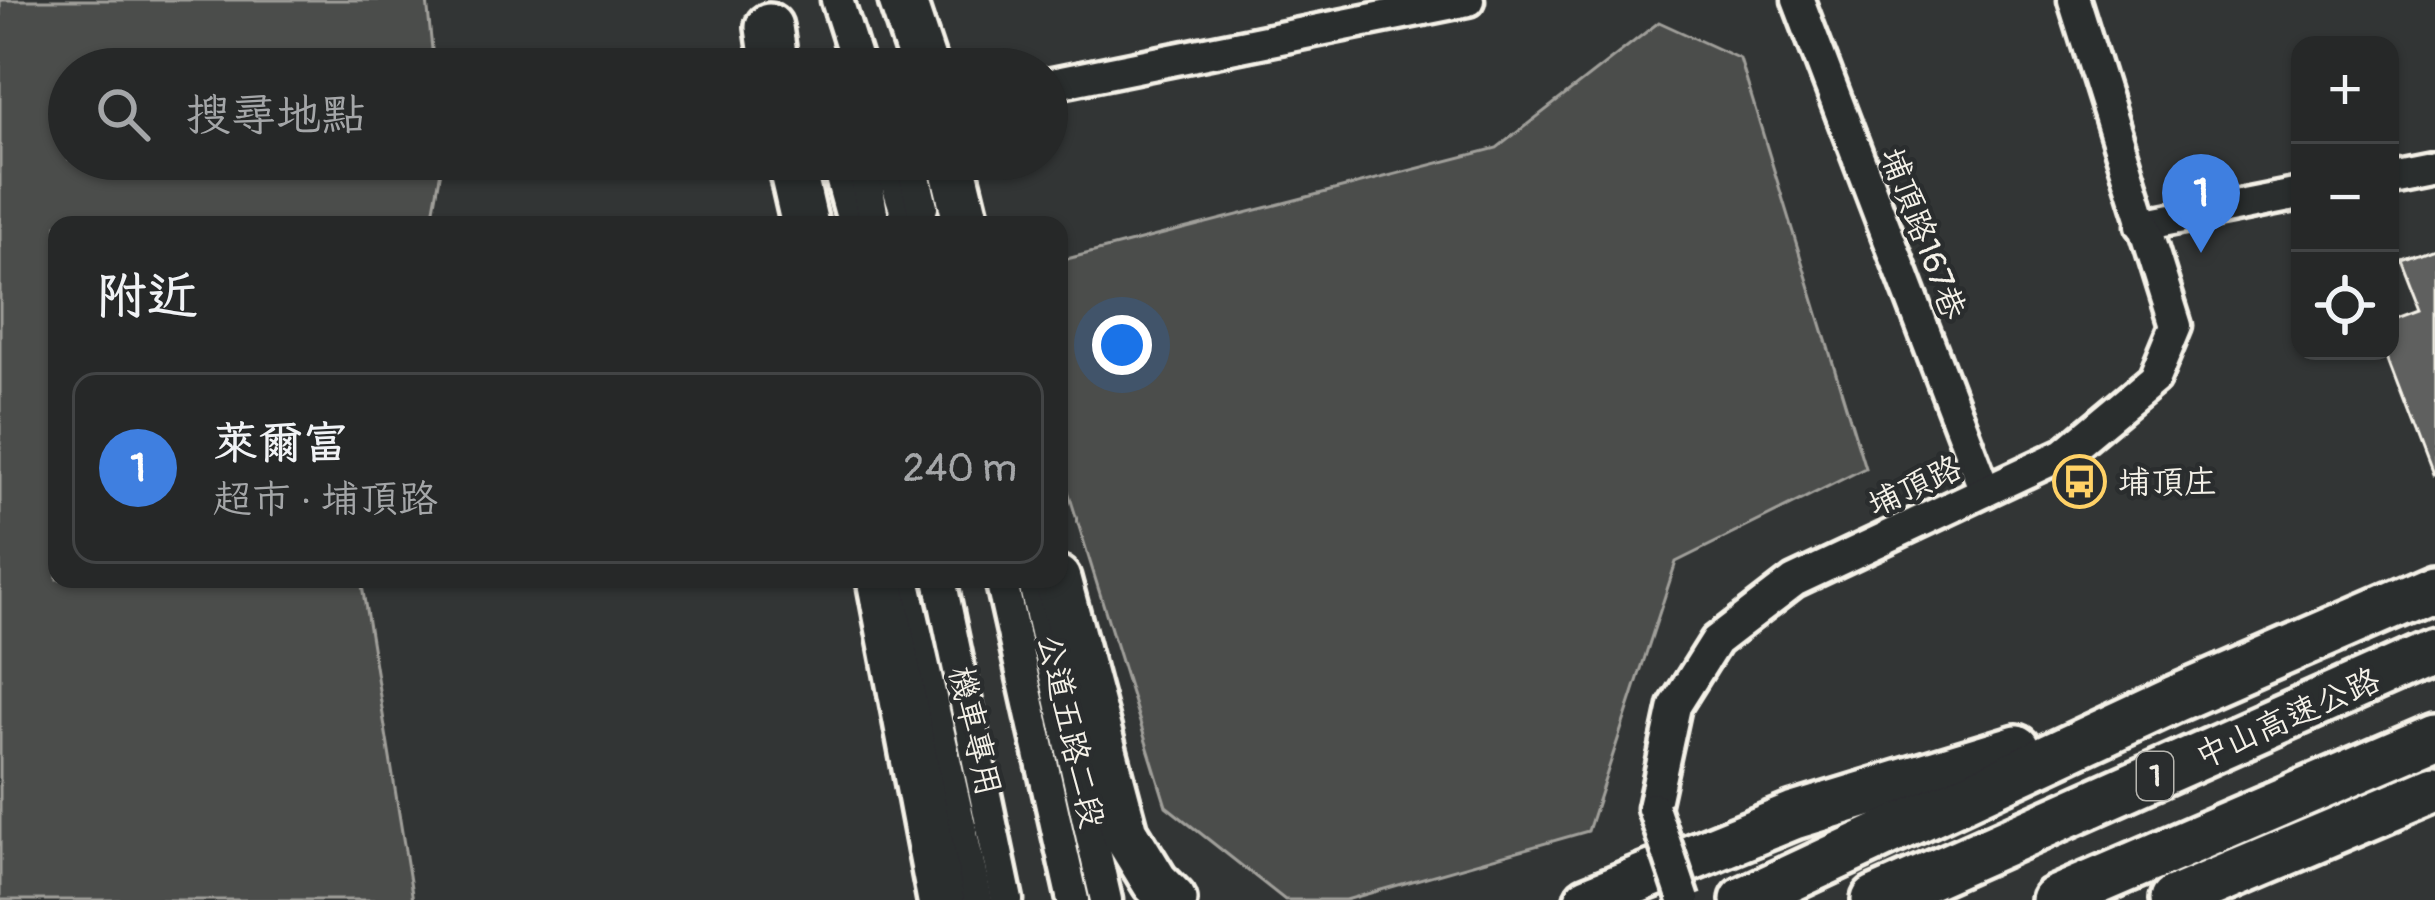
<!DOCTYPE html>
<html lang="zh-TW">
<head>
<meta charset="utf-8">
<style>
  body { margin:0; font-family:Pangolin,"LXGW WenKai TC",sans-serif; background:#323434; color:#f1f3f6 }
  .controls { position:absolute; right:36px; top:36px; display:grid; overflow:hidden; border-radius:24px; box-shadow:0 3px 9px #0004 }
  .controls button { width:108px; height:108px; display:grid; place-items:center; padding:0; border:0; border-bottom:3px solid #424445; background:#262828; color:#f1f3f6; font:60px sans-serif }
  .you { position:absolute; left:1122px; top:345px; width:42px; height:42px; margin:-30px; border:9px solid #fff; border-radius:50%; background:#1a73e8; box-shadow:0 0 0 18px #1a73e833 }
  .badge { display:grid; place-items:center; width:78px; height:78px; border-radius:50%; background:#8abfa5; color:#fff; font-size:39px; font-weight:700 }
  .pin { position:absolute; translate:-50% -99px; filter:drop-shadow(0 3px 6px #0008) }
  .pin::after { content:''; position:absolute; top:63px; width:42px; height:36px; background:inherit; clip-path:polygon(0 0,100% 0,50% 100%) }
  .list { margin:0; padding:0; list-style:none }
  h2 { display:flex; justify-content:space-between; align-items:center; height:156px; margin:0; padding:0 48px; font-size:51px }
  h2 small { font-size:39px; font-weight:400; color:#a4a6a8 }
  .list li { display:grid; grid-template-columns:78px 1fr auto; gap:36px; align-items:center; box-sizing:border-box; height:192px; margin:0 24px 24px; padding:0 24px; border:3px solid #424445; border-radius:24px }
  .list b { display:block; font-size:45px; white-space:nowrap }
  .list p { margin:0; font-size:39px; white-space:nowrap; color:#a4a6a8 }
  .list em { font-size:39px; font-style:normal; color:#a4a6a8 }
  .icon { flex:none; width:66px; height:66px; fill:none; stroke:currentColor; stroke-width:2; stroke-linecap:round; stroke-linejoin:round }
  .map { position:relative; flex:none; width:2435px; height:900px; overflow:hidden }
  .search { position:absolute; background:#262828; box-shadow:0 3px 9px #0004; left:48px; top:48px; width:1020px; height:132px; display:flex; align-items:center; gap:30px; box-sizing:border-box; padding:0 42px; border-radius:66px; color:#a4a6a8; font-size:45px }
  .panel { position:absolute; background:#262828; box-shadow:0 3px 9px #0004; left:48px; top:216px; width:1020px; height:372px; border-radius:24px }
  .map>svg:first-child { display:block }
</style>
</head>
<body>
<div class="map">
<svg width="2435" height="900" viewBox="0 0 2435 900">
  <rect width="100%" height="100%" fill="#323535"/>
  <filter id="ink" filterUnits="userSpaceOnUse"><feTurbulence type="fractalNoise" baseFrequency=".00833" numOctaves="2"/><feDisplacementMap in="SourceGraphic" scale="24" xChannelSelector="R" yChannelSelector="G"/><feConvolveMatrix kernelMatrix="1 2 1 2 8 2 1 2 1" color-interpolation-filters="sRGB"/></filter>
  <g filter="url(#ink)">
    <g fill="#4b4d4c" stroke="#a09f9a" stroke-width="3">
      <path d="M 0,0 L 427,0 L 434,69 L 69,69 L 69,159 L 443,159 L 431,225 L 57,225 L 57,579 L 361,579 L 413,900 L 0,900 Z"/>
      <path d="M 1659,22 L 1740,59 L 1865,468 L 1676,562 L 1588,831 L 1346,900 L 1285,900 L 1166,806 L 1059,462 L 1059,261 L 1497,148 Z"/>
    </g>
    <path fill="#5f605f" stroke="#f4f1e8" stroke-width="3" d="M 2435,245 L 2435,477 L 2433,477 L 2385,351 L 2390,351 L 2390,320 L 2420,309 L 2400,258 Z"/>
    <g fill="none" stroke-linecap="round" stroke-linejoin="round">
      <defs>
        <g id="minor">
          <path d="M 837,0 L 859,69"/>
          <path d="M 1798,0 L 1985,491"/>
          <path d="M 1047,85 L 1468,0"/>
          <path d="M 836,159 L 854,225"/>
          <path d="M 863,159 L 874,225"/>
          <path d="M 889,159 L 910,225"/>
          <path d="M 911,159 L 922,207"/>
          <path d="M 2390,177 L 2435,168"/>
          <path d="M 2142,225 L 2300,194"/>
          <path d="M 904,579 L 977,900"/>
          <path d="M 940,579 L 1007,900"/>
          <path d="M 1001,579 L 1073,900"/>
          <path d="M 1033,579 L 1106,900"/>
          <path d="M 1653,808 L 1675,706 L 1716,641 L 1794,581 L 2064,454 L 2154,379 L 2176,326 L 2074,0"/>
        </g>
        <g id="highway">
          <path d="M 902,0 L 925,69"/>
          <path d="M 769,27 L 775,69"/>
          <path d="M 790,159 L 805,225"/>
          <path d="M 951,159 L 967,225"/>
          <path d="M 880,579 L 941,900"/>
          <path d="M 1057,579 L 1125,833 L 1155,882 L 1173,900"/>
          <path d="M 1588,900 L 1794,816 L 2017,748"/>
          <path d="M 1744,900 L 2175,699 L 2435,586"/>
          <path d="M 1875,900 L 2435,651"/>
          <path d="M 2054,900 L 2435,736"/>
          <path d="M 2173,900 L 2435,789"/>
        </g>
      </defs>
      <use href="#minor" stroke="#f4f1e8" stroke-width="39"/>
      <use href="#highway" stroke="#f4f1e8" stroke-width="54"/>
      <use href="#minor" stroke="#2a2d2e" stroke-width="30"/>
      <use href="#highway" stroke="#2a2d2e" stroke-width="45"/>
      <defs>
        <path id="minor-bridge" d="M 1653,808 L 1684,900"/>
      </defs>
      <use href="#minor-bridge" stroke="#f4f1e8" stroke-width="39" stroke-linecap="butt"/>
      <use href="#minor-bridge" stroke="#2a2d2e" stroke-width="30"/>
    </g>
  </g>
  <defs>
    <symbol id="bus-ring" viewBox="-11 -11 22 22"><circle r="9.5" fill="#2a2d2e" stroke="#ffd166" stroke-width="1.5"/><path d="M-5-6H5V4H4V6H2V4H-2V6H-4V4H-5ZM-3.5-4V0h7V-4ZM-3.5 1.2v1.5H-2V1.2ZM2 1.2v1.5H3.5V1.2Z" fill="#ffd166"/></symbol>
  </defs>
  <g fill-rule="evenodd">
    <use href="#bus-ring" x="2050" y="452" width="59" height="59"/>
  </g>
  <g text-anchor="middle" stroke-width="9" stroke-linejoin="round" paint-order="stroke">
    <rect fill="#2a2d2e" stroke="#b7b6b0" stroke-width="3" x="2137" y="752" width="36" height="48" rx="9"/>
    <g font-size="30" font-weight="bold" fill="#f4f1e8">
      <text x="2155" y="786">1</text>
    </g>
    <g font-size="33" fill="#f4f1e8" stroke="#2a2d2e">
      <text transform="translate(1924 233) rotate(69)" y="12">埔頂路167巷</text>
      <text transform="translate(1914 485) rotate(-25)" y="12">埔頂路</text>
      <text transform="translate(2287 717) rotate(-24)" y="12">中山高速公路</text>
      <text transform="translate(976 731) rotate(77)" y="12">機車專用</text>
      <text transform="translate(1072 731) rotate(77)" y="12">公道五路二段</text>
    </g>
    <g font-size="33" fill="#f4f1e8" stroke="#2a2d2e" text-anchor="start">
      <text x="2118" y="493">埔頂庄</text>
    </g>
  </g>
</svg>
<div class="controls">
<button>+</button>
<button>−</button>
<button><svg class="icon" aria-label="locate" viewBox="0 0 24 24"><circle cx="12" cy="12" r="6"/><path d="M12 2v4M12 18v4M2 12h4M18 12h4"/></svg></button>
</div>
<div class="you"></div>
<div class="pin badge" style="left:2201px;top:253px;background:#3f7fe0">1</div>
<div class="search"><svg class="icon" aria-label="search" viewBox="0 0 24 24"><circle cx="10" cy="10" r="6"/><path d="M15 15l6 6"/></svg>搜尋地點</div>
<section class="panel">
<h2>附近<small></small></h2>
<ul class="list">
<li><span class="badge" style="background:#3f7fe0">1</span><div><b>萊爾富</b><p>超市 · 埔頂路</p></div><em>240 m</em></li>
</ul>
</section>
</div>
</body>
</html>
